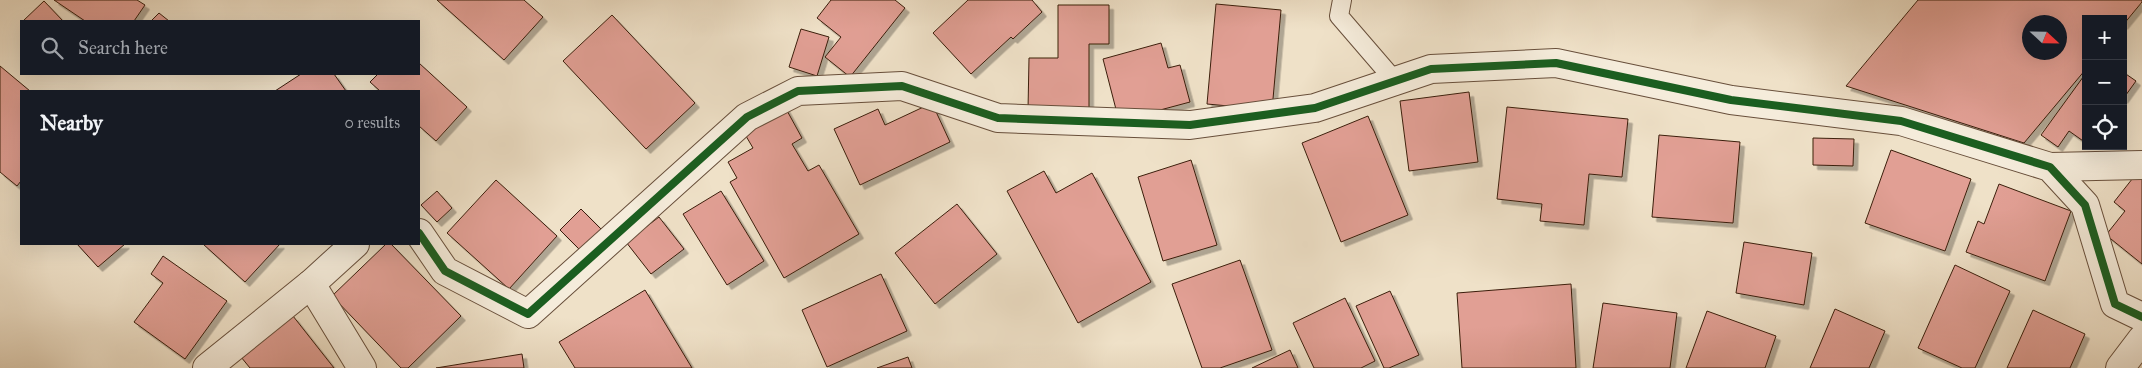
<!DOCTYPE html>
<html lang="en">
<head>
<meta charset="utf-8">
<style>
  body { margin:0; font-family:"IM FELL Great Primer",serif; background:#242831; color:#f1f3f6 }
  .controls { position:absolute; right:15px; top:15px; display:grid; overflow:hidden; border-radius:0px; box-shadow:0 5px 20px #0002 }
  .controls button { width:45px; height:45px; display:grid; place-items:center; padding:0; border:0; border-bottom:1px solid #363941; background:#171b24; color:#f1f3f6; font:25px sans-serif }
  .compass { position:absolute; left:2022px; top:15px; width:45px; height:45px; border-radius:50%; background:#171b24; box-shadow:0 5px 20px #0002; rotate:112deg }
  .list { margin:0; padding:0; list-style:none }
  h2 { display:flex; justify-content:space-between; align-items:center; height:65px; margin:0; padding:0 20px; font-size:21px }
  h2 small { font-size:16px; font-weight:400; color:#9ea1a6 }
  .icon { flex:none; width:28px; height:28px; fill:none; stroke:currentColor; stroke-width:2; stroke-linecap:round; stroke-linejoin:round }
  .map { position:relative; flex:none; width:2142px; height:368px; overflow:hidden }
  .search { position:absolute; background:#171b24; box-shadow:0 5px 20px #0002; left:20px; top:20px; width:400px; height:55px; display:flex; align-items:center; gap:12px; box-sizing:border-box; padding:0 18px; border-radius:0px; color:#9ea1a6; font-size:19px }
  .panel { position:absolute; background:#171b24; box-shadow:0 5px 20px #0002; left:20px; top:90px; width:400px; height:155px; border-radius:0px }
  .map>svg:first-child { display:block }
</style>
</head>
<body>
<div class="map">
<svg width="2142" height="368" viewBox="0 0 2142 368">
  <defs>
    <filter id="shadow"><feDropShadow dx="4.5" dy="4.5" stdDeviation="0" flood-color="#0004"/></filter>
  </defs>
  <rect width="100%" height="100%" fill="#efe1c8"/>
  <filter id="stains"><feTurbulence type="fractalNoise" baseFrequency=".004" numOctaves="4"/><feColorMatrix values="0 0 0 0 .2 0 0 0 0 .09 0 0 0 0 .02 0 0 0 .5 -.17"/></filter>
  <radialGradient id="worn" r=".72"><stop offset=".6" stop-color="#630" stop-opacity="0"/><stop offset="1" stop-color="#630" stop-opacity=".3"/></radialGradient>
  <g fill="#e19f94" stroke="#3b1e0c" fill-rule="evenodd" filter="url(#shadow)">
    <path d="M 54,0 L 137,0 L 145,5 L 134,21 L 85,21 Z"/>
    <path d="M 437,0 L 524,0 L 543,17 L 504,60 Z"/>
    <path d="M 831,0 L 895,0 L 905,8 L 850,77 L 825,57 L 841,37 L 817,18 Z"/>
    <path d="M 968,0 L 1032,0 L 1042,12 L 1013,39 L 1011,37 L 971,74 L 933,33 Z"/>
    <path d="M 1918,0 L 2142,0 L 2142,2 L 2123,25 L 2123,19 L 2086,19 L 2086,69 L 2024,143 L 1846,86 ZM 2030,22 L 2060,22 L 2060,52 L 2030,52 Z"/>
    <path d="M 44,1 L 63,21 L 23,21 Z"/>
    <path d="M 1216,4 L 1281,10 L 1272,110 L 1207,104 Z"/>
    <path d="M 1058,5 L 1109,5 L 1109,44 L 1089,44 L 1089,111 L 1028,110 L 1029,58 L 1058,58 Z"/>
    <path d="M 159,13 L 169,21 L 151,21 Z"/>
    <path d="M 612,15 L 695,103 L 646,149 L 563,61 Z"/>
    <path d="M 801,29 L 829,37 L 817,76 L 789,67 Z"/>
    <path d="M 1161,43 L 1168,68 L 1180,65 L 1190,102 L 1119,121 L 1103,59 Z"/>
    <path d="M 419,63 L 467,107 L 436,141 L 419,126 L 419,91 L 380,91 L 370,82 L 378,74 L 419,74 Z"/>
    <path d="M 0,66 L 30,91 L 21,91 L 21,181 L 17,186 L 0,172 Z"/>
    <path d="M 2123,72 L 2136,81 L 2123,99 Z"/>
    <path d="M 2086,73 L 2086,143 L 2069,131 L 2058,147 L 2041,135 Z"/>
    <path d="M 301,74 L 334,74 L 346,91 L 275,91 Z"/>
    <path d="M 1469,92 L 1478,162 L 1409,171 L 1400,101 Z"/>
    <path d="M 932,103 L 950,142 L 860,185 L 834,129 L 878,109 L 885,125 Z"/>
    <path d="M 785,107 L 802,138 L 792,144 L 808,171 L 819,165 L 859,234 L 784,278 L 730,182 L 737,178 L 728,162 L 753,148 L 743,131 Z"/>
    <path d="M 1507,107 L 1628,119 L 1622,177 L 1589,174 L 1584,225 L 1540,221 L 1542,204 L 1497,199 Z"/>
    <path d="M 1368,116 L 1408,215 L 1341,242 L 1302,143 Z"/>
    <path d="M 1659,135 L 1740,142 L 1733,223 L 1652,217 Z"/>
    <path d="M 1813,138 L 1854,139 L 1853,166 L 1813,165 Z"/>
    <path d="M 1891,150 L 1971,179 L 1945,251 L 1865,223 Z"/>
    <path d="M 1191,160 L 1217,245 L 1163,261 L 1138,177 Z"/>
    <path d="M 2140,169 L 2142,170 L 2142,264 L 2106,235 L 2125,211 L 2114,202 Z"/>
    <path d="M 1044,171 L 1056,193 L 1092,173 L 1151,282 L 1078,323 L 1007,191 Z"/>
    <path d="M 496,180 L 557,236 L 509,289 L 447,233 Z"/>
    <path d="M 1999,184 L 2071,211 L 2045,281 L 1966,252 L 1978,221 L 1984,224 Z"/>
    <path d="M 437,191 L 452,208 L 437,222 L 421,205 Z"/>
    <path d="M 721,191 L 764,261 L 727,285 L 683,214 Z"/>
    <path d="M 957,204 L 997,254 L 935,304 L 895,253 Z"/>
    <path d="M 581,209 L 601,229 L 580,250 L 560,230 Z"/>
    <path d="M 659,217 L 684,249 L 651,274 L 626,242 Z"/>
    <path d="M 1744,242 L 1812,253 L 1804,305 L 1736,293 Z"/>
    <path d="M 77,244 L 125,244 L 98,267 Z"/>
    <path d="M 203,244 L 280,244 L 245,282 Z"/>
    <path d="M 386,244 L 391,244 L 461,316 L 408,368 L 401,368 L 332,296 Z"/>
    <path d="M 163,256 L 227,301 L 185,359 L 134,322 L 163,283 L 151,274 Z"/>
    <path d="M 1240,260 L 1272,350 L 1220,368 L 1202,368 L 1172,284 Z"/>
    <path d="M 1955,265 L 2010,291 L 1975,368 L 1962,368 L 1918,348 Z"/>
    <path d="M 881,274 L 907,331 L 827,367 L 802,310 Z"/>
    <path d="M 1571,284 L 1576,368 L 1462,368 L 1457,293 Z"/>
    <path d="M 645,290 L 692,368 L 575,368 L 559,342 Z"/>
    <path d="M 1390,291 L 1419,355 L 1389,368 L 1384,368 L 1356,306 Z"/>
    <path d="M 1345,298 L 1375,361 L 1361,368 L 1314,368 L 1293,323 Z"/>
    <path d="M 1603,303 L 1677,313 L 1670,368 L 1593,368 Z"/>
    <path d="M 1835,309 L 1885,331 L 1869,368 L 1810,368 Z"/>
    <path d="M 2033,310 L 2085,334 L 2070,368 L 2007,368 Z"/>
    <path d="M 1707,311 L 1776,336 L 1765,368 L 1686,368 Z"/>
    <path d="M 293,316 L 334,368 L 250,368 L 241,357 Z"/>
    <path d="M 1290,350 L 1298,368 L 1252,368 Z"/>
    <path d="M 522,354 L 524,368 L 436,368 Z"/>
    <path d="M 908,357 L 912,368 L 877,368 Z"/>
  </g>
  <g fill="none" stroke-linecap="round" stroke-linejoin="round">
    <defs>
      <path id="lane" d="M 1342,0 L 1339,16 L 1395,81"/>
      <g id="street">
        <path d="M 2050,167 L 2142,165"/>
        <path d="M 419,233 L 445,271 L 528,314 L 747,117 L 798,91 L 902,86 L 998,118 L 1190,125 L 1315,108 L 1431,69 L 1556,63 L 1731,100 L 1901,121 L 2050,167 L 2085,205 L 2115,304 L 2142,317"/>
        <path d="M 311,284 L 362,368"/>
        <path d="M 207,368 L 311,284 L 355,244"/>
        <path d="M 2120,368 L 2142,339"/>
      </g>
    </defs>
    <use href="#lane" stroke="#684f3b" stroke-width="20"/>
    <use href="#street" stroke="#684f3b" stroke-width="30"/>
    <use href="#lane" stroke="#f5ecdb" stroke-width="18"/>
    <use href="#street" stroke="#f5ecdb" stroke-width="28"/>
    <defs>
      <path id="cycleway" d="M 419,233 L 445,271 L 528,314 L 747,117 L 798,91 L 902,86 L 998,118 L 1190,125 L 1315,108 L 1431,69 L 1556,63 L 1731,100 L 1901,121 L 2050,167 L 2085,205 L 2115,304 L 2142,317"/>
    </defs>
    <use href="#cycleway" stroke="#f5ecdb" stroke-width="11"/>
    <use href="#cycleway" stroke="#1b5e20" stroke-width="8"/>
  </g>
  <rect width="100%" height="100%" filter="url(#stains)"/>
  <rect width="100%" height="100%" fill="url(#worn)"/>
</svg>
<div class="controls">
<button>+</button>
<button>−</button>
<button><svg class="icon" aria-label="locate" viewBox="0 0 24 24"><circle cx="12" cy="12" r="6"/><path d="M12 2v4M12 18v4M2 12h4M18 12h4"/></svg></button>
</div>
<svg class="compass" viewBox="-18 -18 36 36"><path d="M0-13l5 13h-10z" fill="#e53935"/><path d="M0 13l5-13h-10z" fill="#9ea1a6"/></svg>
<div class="search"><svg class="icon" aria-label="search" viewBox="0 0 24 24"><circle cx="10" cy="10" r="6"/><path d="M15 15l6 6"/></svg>Search here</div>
<section class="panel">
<h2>Nearby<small>0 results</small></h2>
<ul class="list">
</ul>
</section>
</div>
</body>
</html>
